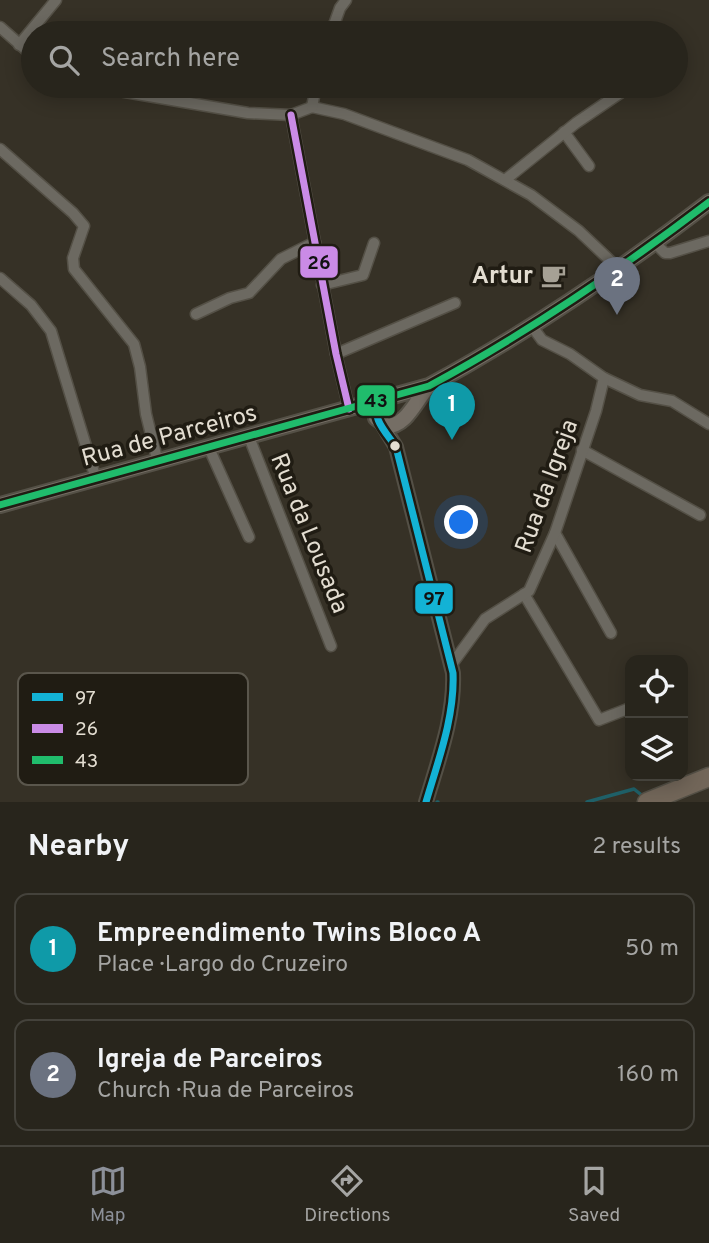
<!DOCTYPE html>
<html lang="en">
<head>
<meta charset="utf-8">
<style>
  body { margin:0; font-family:Overpass,sans-serif; background:#343129; color:#f1f3f6 }
  .controls { position:absolute; right:21px; bottom:21px; display:grid; overflow:hidden; border-radius:14px; box-shadow:0 4px 18px #0003 }
  .controls button { width:63px; height:63px; display:grid; place-items:center; padding:0; border:0; border-bottom:2px solid #44423b; background:#28251c; color:#f1f3f6; font:35px sans-serif }
  .you { position:absolute; left:462px; top:523px; width:24px; height:24px; margin:-18px; border:5px solid #fff; border-radius:50%; background:#1a73e8; box-shadow:0 0 0 10px #1a73e833 }
  .badge { display:grid; place-items:center; width:46px; height:46px; border-radius:50%; background:#8c9099; color:#fff; font-size:23px; font-weight:700 }
  .pin { position:absolute; translate:-50% -58px; filter:drop-shadow(0 2px 4px #0008) }
  .pin::after { content:''; position:absolute; top:37px; width:24px; height:21px; background:inherit; clip-path:polygon(0 0,100% 0,50% 100%) }
  .list { margin:0; padding:0; list-style:none }
  h2 { display:flex; justify-content:space-between; align-items:center; height:91px; margin:0; padding:0 28px; font-size:30px }
  h2 small { font-size:23px; font-weight:400; color:#a5a5a3 }
  .list li { display:grid; grid-template-columns:46px 1fr auto; gap:21px; align-items:center; box-sizing:border-box; height:112px; margin:0 14px 14px; padding:0 14px; border:2px solid #44423b; border-radius:14px }
  .list b { display:block; font-size:26px; white-space:nowrap }
  .list p { margin:0; font-size:23px; white-space:nowrap; color:#a5a5a3 }
  .list em { font-size:23px; font-style:normal; color:#a5a5a3 }
  .icon { flex:none; width:38px; height:38px; fill:none; stroke:currentColor; stroke-width:2; stroke-linecap:round; stroke-linejoin:round }
  .map { position:relative; flex:none; width:709px; height:802px; overflow:hidden }
  .search { position:absolute; background:#28251c; box-shadow:0 4px 18px #0003; left:21px; right:21px; top:21px; height:77px; display:flex; align-items:center; gap:18px; box-sizing:border-box; padding:0 24px; border-radius:38px; color:#a5a5a3; font-size:26px }
  .sheet { height:343px; background:#28251c }
  nav { display:flex; justify-content:space-around; align-items:center; box-sizing:border-box; height:98px; border-top:2px solid #44423b; background:#28251c; font-size:19px; color:#a5a5a3 }
  nav a { display:grid; justify-items:center; gap:4px }
  nav .on { color:#8c9099 }
  .map>svg:first-child { display:block }
</style>
</head>
<body>
<div class="map">
<svg width="709" height="802" viewBox="0 0 709 802">
  <rect width="100%" height="100%" fill="#363126"/>
  <g fill="none" stroke-linecap="round" stroke-linejoin="round">
    <g stroke="#1f6068" stroke-width="3.5">
      <path d="M 437,802 L 438,802"/>
      <path d="M 587,802 L 634,789 L 644,797"/>
    </g>
    <defs>
      <g id="minor">
        <path d="M 0,27 L 33,56"/>
        <path d="M 331,33 L 340,8 L 346,0"/>
        <path d="M 19,45 L 56,0"/>
        <path d="M 90,86 L 248,113 L 291,115 L 312,107 L 344,114 L 468,160 L 531,195 L 579,231 L 619,269"/>
        <path d="M 312,107 L 316,86"/>
        <path d="M 291,115 L 336,354 L 349,409"/>
        <path d="M 564,132 L 589,166"/>
        <path d="M 0,149 L 73,213 L 84,226 L 73,258 L 74,269 L 134,344 L 140,367 L 146,414 L 158,463"/>
        <path d="M 505,180 L 576,123 L 629,87"/>
        <path d="M 655,243 L 665,253 L 670,253 L 709,241"/>
        <path d="M 0,278 L 31,305 L 51,331 L 96,479"/>
        <path d="M 322,285 L 363,275 L 374,243"/>
        <path d="M 196,314 L 230,298 L 249,293 L 281,259 L 315,242"/>
        <path d="M 336,354 L 455,303"/>
        <path d="M 604,378 L 640,395 L 672,401 L 709,424"/>
        <path d="M 249,437 L 331,646"/>
        <path d="M 209,448 L 249,537"/>
        <path d="M 582,450 L 700,515"/>
        <path d="M 555,533 L 611,633"/>
        <path d="M 524,594 L 599,720 L 630,708"/>
        <path d="M 452,664 L 485,619 L 529,591 L 555,533 L 596,411 L 604,378 L 570,354 L 542,340 L 531,325"/>
      </g>
      <path id="tertiary" d="M 382,424 L 396,447 L 453,673 C 455,716 438,761 426,802"/>
      <g id="secondary">
        <path d="M 379,400 L 376,407 L 376,418 L 387,426 C 406,426 415,402 428,387"/>
        <path d="M 0,505 L 429,386 C 527,333 620,270 709,202"/>
      </g>
      <path id="motorway" d="M 647,802 L 709,777"/>
    </defs>
    <use href="#minor" stroke="#545046" stroke-width="13"/>
    <use href="#tertiary" stroke="#545046" stroke-width="16"/>
    <use href="#secondary" stroke="#545046" stroke-width="18"/>
    <use href="#motorway" stroke="#545046" stroke-width="21"/>
    <use href="#minor" stroke="#6c6961" stroke-width="10"/>
    <use href="#tertiary" stroke="#6c6961" stroke-width="12"/>
    <use href="#secondary" stroke="#756e65" stroke-width="14"/>
    <use href="#motorway" stroke="#726659" stroke-width="18"/>
    <defs>
      <path id="bus-1" d="M 379,400 C 370,418 386,432 396,447 L 453,673 C 455,716 438,761 426,802"/>
      <path id="bus-2" d="M 291,115 L 336,354 L 349,409"/>
      <path id="bus-3" d="M 0,505 L 429,386 C 527,333 620,270 709,202"/>
    </defs>
    <use href="#bus-1" stroke="#201c13" stroke-width="12"/>
    <use href="#bus-2" stroke="#201c13" stroke-width="12"/>
    <use href="#bus-3" stroke="#201c13" stroke-width="12"/>
    <use href="#bus-1" stroke="#13b2d5" stroke-width="7"/>
    <use href="#bus-2" stroke="#ca8be6" stroke-width="7"/>
    <use href="#bus-3" stroke="#20bc6c" stroke-width="7"/>
  </g>
  <defs>
    <symbol id="cafe-bare" viewBox="-9 -9 18 18"><path d="M-5.5-4.5H6V0H3Q3 3.5 0 3.5H-2.5Q-5.5 3.5-5.5 0ZM3-3.2v2h1.7v-2ZM-6 4.5H4V6H-6Z" fill="#a6a195" stroke="#201c13" stroke-width="2.5" paint-order="stroke"/></symbol>
  </defs>
  <g fill-rule="evenodd">
    <use href="#cafe-bare" x="536" y="258" width="35" height="35"/>
  </g>
  <circle fill="#e3ddd1" stroke="#201c13" stroke-width="2.5" cx="395" cy="446" r="6"/>
  <g text-anchor="middle" stroke-width="7" stroke-linejoin="round" paint-order="stroke">
    <g font-size="24" font-weight="bold" fill="#e3ddd1" stroke="#201c13" text-anchor="end">
      <text x="533" y="283">Artur</text>
    </g>
    <g font-size="24" fill="#e3ddd1" stroke="#201c13">
      <text transform="translate(169 435) rotate(-15)" y="8">Rua de Parceiros</text>
      <text transform="translate(546 486) rotate(-70)" y="8">Rua da Igreja</text>
      <text transform="translate(310 533) rotate(68)" y="8">Rua da Lousada</text>
    </g>
  </g>
  <rect x="18" y="673" width="230" height="112" rx="10" fill="#201c13" stroke="#5a564c" stroke-width="2"/>
  <rect x="32" y="693" width="31" height="8" fill="#13b2d5"/>
  <rect x="32" y="724" width="31" height="9" fill="#ca8be6"/>
  <rect x="32" y="756" width="31" height="8" fill="#20bc6c"/>
  <g font-size="19" fill="#e3ddd1">
    <text x="75" y="704">97</text>
    <text x="75" y="735">26</text>
    <text x="75" y="767">43</text>
  </g>
  <g stroke="#201c13" stroke-width="2.5">
    <rect x="299" y="245" width="40" height="34" rx="7" fill="#ca8be6"/>
    <rect x="356" y="384" width="40" height="33" rx="7" fill="#20bc6c"/>
    <rect x="414" y="582" width="40" height="33" rx="7" fill="#13b2d5"/>
  </g>
  <g font-size="19" text-anchor="middle" font-weight="bold" fill="#111">
    <text x="319" y="269">26</text>
    <text x="376" y="407">43</text>
    <text x="434" y="605">97</text>
  </g>
</svg>
<div class="controls">
<button><svg class="icon" aria-label="locate" viewBox="0 0 24 24"><circle cx="12" cy="12" r="6"/><path d="M12 2v4M12 18v4M2 12h4M18 12h4"/></svg></button>
<button><svg class="icon" aria-label="layers" viewBox="0 0 24 24"><path d="M12 4l9 5-9 5-9-5zM3 14l9 5 9-5"/></svg></button>
</div>
<div class="you"></div>
<div class="pin badge" style="left:452px;top:440px;background:#0f9aa8">1</div>
<div class="pin badge" style="left:617px;top:315px;background:#6b7280">2</div>
<div class="search"><svg class="icon" aria-label="search" viewBox="0 0 24 24"><circle cx="10" cy="10" r="6"/><path d="M15 15l6 6"/></svg>Search here</div>
</div>
<section class="sheet">
<h2>Nearby<small>2 results</small></h2>
<ul class="list">
<li><span class="badge" style="background:#0f9aa8">1</span><div><b>Empreendimento Twins Bloco A</b><p>Place · Largo do Cruzeiro</p></div><em>50 m</em></li>
<li><span class="badge" style="background:#6b7280">2</span><div><b>Igreja de Parceiros</b><p>Church · Rua de Parceiros</p></div><em>160 m</em></li>
</ul>
</section>
<nav>
<a class="on"><svg class="icon" aria-label="map" viewBox="0 0 24 24"><path d="M3 6l6-2 6 2 6-2v14l-6 2-6-2-6 2zM9 4v14M15 6v14"/></svg>Map</a>
<a><svg class="icon" aria-label="directions" viewBox="0 0 24 24"><path d="M12 3l9 9-9 9-9-9zM9 14v-3h6M13 9l2 2-2 2"/></svg>Directions</a>
<a><svg class="icon" aria-label="saved" viewBox="0 0 24 24"><path d="M7 4h10v16l-5-4-5 4z"/></svg>Saved</a>
</nav>
</body>
</html>
